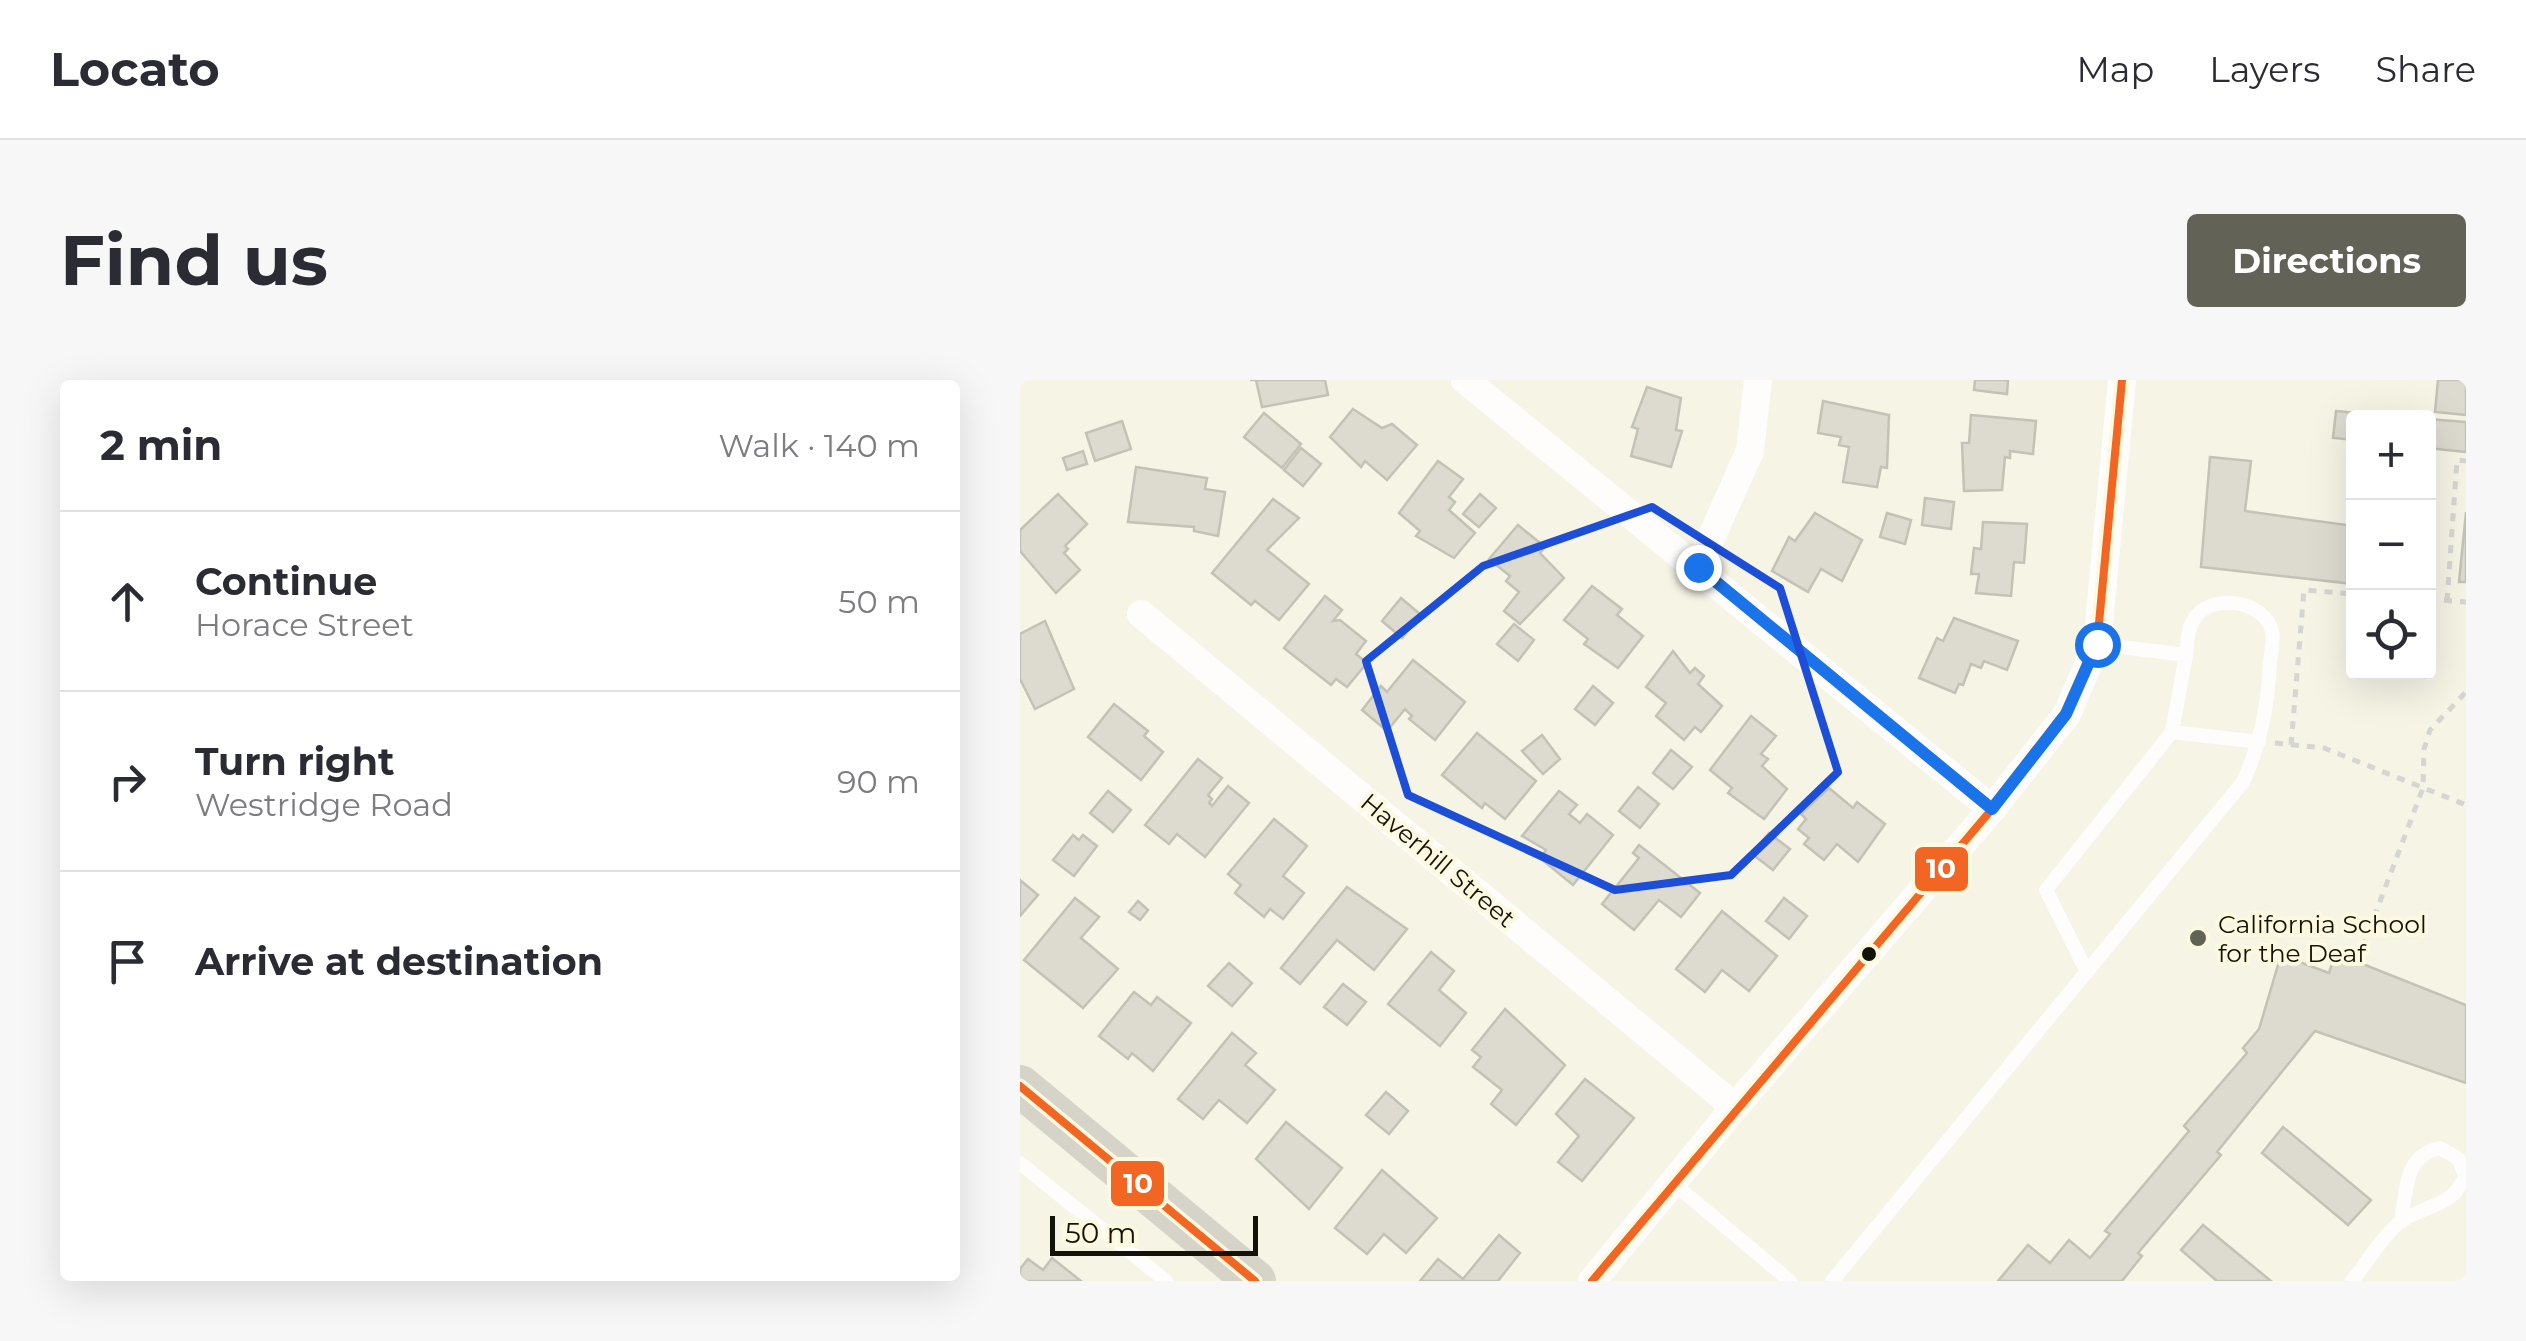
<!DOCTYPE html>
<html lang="en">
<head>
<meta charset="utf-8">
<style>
  body { margin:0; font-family:Montserrat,sans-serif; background:#f7f7f7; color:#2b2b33 }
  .controls { position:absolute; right:30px; top:30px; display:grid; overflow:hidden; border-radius:10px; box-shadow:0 10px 40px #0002 }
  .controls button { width:90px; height:90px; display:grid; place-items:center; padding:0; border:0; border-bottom:2px solid #e1e1e2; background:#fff; color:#2b2b33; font:50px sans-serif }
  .scale { position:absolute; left:30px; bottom:25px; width:208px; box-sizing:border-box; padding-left:10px; border:5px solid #14130a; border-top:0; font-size:28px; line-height:35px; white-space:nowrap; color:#14130a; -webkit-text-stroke:8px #fcf9df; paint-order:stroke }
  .stop { position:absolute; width:30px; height:30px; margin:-22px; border:8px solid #1a73e8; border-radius:50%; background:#fff }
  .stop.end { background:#1a73e8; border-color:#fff; box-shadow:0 2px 10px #0008 }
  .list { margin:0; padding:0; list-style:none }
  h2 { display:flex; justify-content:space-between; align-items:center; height:130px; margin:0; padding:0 40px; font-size:42px }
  h2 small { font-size:32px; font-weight:400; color:#7c7c81 }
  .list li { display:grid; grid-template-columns:65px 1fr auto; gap:30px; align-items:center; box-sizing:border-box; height:180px; padding:0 40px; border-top:2px solid #e1e1e2 }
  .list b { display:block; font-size:38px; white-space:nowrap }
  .list p { margin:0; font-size:32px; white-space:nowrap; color:#7c7c81 }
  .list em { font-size:32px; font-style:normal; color:#7c7c81 }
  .icon { flex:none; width:55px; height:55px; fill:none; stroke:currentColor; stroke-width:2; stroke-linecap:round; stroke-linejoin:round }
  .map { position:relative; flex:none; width:1446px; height:901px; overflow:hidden; border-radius:10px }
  header { display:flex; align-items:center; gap:60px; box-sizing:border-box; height:140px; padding:0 50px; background:#fff; border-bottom:2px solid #e1e1e2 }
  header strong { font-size:48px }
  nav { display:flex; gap:55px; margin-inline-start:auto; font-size:35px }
  .intro { display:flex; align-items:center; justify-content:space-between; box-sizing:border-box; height:240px; padding:0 60px }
  h1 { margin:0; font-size:70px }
  .button { padding:25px 45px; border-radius:10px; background:#636257; color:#fff; font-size:35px; font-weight:700 }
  main { display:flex; gap:60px; padding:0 60px }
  aside { flex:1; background:#fff; border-radius:10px; box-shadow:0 10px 40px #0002 }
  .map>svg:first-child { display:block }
</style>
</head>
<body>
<header>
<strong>Locato</strong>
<nav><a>Map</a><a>Layers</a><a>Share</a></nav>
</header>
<div class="intro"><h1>Find us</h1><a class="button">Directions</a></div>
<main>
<aside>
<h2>2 min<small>Walk · 140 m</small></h2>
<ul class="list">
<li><svg class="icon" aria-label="ahead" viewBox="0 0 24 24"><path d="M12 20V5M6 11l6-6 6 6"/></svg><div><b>Continue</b><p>Horace Street</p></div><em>50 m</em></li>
<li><svg class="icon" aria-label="right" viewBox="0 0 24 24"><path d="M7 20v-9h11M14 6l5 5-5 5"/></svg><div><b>Turn right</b><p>Westridge Road</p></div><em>90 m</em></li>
<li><svg class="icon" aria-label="arrive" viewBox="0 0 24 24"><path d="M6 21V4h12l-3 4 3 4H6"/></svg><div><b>Arrive at destination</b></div></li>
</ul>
</aside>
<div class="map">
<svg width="1446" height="901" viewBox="0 0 1446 901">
  <rect width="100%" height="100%" fill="#f6f4e5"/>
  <g fill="#dddbcf" stroke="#c3c2b7" stroke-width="2.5">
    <path d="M 230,0 L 305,0 L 308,15 L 242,27 L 236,0 Z"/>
    <path d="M 955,0 L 988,0 L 987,14 L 954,10 Z"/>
    <path d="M 1418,0 L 1446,0 L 1446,35 L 1415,32 Z"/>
    <path d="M 627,7 L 661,18 L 656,50 L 662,51 L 651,87 L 611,76 L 618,49 L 612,47 Z"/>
    <path d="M 803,21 L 869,35 L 867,88 L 861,87 L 857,107 L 823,102 L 829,67 L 819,65 L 821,57 L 798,53 Z"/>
    <path d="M 333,29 L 362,48 L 372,44 L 397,65 L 367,100 L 345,81 L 341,87 L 310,57 Z"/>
    <path d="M 1316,31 L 1391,38 L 1334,38 L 1334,60 L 1313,58 Z"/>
    <path d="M 244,33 L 281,64 L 262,88 L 224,57 Z"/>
    <path d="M 951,35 L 1016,41 L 1013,74 L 990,71 L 990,78 L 985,77 L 982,110 L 944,111 L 942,63 L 949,63 Z"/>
    <path d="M 1408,39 L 1446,42 L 1446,72 L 1408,68 Z"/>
    <path d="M 102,41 L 111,69 L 75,81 L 66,53 Z"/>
    <path d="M 281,68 L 301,84 L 283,106 L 264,90 Z"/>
    <path d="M 63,71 L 67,84 L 47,90 L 43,78 Z"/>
    <path d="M 1190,77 L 1231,81 L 1225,131 L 1334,146 L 1334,204 L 1181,187 Z"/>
    <path d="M 418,81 L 443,99 L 429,117 L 435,122 L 429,130 L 455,153 L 434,178 L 396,156 L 400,151 L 379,133 Z"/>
    <path d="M 116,87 L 187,98 L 185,109 L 205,112 L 198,156 L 174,151 L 174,147 L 108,142 Z"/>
    <path d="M 38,114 L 67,144 L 45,166 L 48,169 L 44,173 L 60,190 L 36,213 L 0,171 L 0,150 Z"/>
    <path d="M 460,114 L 476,128 L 459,147 L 443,134 Z"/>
    <path d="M 905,118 L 934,122 L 931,149 L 902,145 Z"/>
    <path d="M 253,119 L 279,138 L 247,170 L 289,204 L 259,240 L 235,221 L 231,225 L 192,193 Z"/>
    <path d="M 1446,132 L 1446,202 L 1439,202 Z"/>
    <path d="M 795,133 L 842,160 L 822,201 L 801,189 L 788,212 L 752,191 L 769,157 L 775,161 Z"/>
    <path d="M 867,133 L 891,140 L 885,164 L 860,157 Z"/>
    <path d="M 963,142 L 1007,144 L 1004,183 L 994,182 L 991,216 L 956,213 L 959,194 L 951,194 L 954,168 L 961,169 Z"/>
    <path d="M 498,145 L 525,167 L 520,173 L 544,198 L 500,244 L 484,231 L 499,212 L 486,201 L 490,196 L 469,179 Z"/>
    <path d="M 572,206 L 602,229 L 597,235 L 623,256 L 598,288 L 564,264 L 568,259 L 544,240 Z"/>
    <path d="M 305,216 L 322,230 L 313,241 L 320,240 L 346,261 L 336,274 L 347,283 L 327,307 L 316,299 L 311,305 L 264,268 Z"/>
    <path d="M 381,218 L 401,235 L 382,258 L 362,241 Z"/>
    <path d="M 934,238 L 998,261 L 987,290 L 964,281 L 961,288 L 951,284 L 943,305 L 939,304 L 935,313 L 899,298 L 917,258 L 923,261 Z"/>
    <path d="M 25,241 L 54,309 L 15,329 L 0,299 L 0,254 Z"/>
    <path d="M 494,244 L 514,260 L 498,281 L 477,264 Z"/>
    <path d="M 653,271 L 670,293 L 675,288 L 684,296 L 678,304 L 702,326 L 681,352 L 675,347 L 664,360 L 636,336 L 646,323 L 626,307 Z"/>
    <path d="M 393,280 L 445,322 L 415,360 L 389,339 L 392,336 L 385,329 L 367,351 L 342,330 L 361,306 L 367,312 Z"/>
    <path d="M 573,306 L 593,323 L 575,345 L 555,329 Z"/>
    <path d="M 94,324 L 128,351 L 124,356 L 143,372 L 121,400 L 68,357 Z"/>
    <path d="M 731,336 L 756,356 L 741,374 L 748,379 L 742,386 L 767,409 L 744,439 L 708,413 L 712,408 L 690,390 Z"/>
    <path d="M 457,353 L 516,401 L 485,439 L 465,423 L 462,428 L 422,395 Z"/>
    <path d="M 522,355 L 540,379 L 523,394 L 502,371 Z"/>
    <path d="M 651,370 L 672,387 L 653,409 L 633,393 Z"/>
    <path d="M 178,379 L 202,398 L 188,415 L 192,419 L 189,423 L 192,426 L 208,406 L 229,423 L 185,477 L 157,454 L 149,464 L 125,445 Z"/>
    <path d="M 618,407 L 639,424 L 620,448 L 599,431 Z"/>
    <path d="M 809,408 L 833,428 L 837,422 L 865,444 L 838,482 L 817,464 L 804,480 L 784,464 L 789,458 L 778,449 L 786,439 L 781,434 Z"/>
    <path d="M 88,411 L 111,430 L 93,452 L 70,433 Z"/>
    <path d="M 539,411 L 557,425 L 549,434 L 560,443 L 567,434 L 593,455 L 553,505 L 520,478 L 526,470 L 502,456 Z"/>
    <path d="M 254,439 L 287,466 L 263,496 L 284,513 L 263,539 L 250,529 L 244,537 L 215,513 L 221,505 L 208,494 Z"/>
    <path d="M 749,453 L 770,469 L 753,490 L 732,474 Z"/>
    <path d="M 53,455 L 59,460 L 63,455 L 77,466 L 54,496 L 33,480 Z"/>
    <path d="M 619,465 L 680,513 L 661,537 L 639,520 L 614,550 L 582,524 L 619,478 L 613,473 Z"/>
    <path d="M 0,500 L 18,515 L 0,536 Z"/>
    <path d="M 327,507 L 387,549 L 354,590 L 317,560 L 280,604 L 261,588 Z"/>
    <path d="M 55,518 L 79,537 L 61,558 L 98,589 L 63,628 L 4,580 Z"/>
    <path d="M 764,518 L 787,536 L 769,559 L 746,541 Z"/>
    <path d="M 118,521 L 128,530 L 120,540 L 109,532 Z"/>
    <path d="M 702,531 L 757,576 L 729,611 L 702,590 L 685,612 L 656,589 Z"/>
    <path d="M 411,572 L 434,591 L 419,610 L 446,633 L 420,666 L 368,624 Z"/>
    <path d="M 1315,573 L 1446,625 L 1446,703 L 1295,651 L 1197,772 L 1201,775 L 1118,873 L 1122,876 L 1102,901 L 978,901 L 1008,865 L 1030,883 L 1049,860 L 1070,878 L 1090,854 L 1085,851 L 1169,751 L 1164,746 L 1227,673 L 1223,668 L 1239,649 L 1261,575 L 1309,593 Z"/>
    <path d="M 209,583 L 232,603 L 212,626 L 188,606 Z"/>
    <path d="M 323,604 L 346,622 L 327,645 L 304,627 Z"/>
    <path d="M 114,612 L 131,625 L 137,617 L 171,643 L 133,691 L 112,673 L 108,679 L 79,656 Z"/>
    <path d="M 485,629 L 545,685 L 496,745 L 471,724 L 482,710 L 453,687 L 461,677 L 452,670 Z"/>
    <path d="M 212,653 L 236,673 L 225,685 L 255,710 L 227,743 L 199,720 L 183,739 L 158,719 Z"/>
    <path d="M 565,699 L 614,738 L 562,801 L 538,782 L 559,756 L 536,734 Z"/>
    <path d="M 366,712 L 388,731 L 369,754 L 346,735 Z"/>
    <path d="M 266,742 L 322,788 L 289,829 L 236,779 Z"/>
    <path d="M 1263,747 L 1351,820 L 1328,845 L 1242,773 Z"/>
    <path d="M 362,790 L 417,838 L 386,873 L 364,854 L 347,874 L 315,848 Z"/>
    <path d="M 1183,845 L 1251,901 L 1197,901 L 1161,870 Z"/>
    <path d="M 479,855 L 500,873 L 478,901 L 400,901 L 418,879 L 443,899 Z"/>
    <path d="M 32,878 L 61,901 L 0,901 L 0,889 L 8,879 L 23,890 Z"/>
  </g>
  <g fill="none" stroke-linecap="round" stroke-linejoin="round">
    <g stroke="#d5d5d1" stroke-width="5" stroke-dasharray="8 8" stroke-linecap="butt">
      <path d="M 1408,219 L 1446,222"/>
      <path d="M 1427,221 L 1437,80 L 1446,81"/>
      <path d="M 1255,363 L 1304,368 L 1446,425"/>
      <path d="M 1271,365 L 1284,210 L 1334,214"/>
      <path d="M 1337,582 L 1403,408 L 1404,369 L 1410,350 L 1446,312"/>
    </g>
    <g stroke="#fefdfb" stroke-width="14">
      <path d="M 1152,352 L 1239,362"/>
      <path d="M 1067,592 L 1026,510 L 1152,352 L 1166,275"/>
      <path d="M 0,783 L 146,901"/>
      <path d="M 653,803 L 770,901"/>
      <path d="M 812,901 L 1223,402 C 1241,362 1248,326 1250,282 C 1251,273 1254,259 1252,251 C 1244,222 1201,215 1180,232 C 1167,243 1168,260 1166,275 L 1077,264"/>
      <path d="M 1332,901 C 1347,883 1364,853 1383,840 C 1408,824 1433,827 1445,796 L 1439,779 L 1420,768 C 1384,775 1387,809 1381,841"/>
    </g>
    <g stroke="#fefdfb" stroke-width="28">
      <path d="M 445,0 L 972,429"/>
      <path d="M 678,187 L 730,71 L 738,0"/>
      <path d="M 121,234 L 715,727"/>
      <path d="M 572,901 L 715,727 L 972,429 L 1047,334 L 1077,264 L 1102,0"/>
    </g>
    <path stroke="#d6d4c9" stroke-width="42" d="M 0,706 L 235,901"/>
    <defs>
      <g id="bus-1">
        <path d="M 0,706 L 235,901"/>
        <path d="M 572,901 L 972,429 L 1047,334 L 1077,264 L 1102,0"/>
      </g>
    </defs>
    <use href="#bus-1" stroke="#fcf9df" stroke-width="15"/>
    <use href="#bus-1" stroke="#f26522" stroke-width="8"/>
  </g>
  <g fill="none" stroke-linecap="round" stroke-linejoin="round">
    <path stroke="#1a73e8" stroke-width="12" d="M 678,187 L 972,429 L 1046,334 L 1077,264"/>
  </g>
  <path fill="none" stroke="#1d4ed8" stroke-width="8" stroke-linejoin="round" d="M 632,127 L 760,208 L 818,392 L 711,495 L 595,510 L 388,415 L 346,281 L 463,186 Z"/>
  <circle fill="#636257" stroke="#fcf9df" stroke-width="4" cx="1178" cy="558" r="10"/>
  <circle fill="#14130a" stroke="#fcf9df" stroke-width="4" cx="849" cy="574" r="9"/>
  <g text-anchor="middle" stroke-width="8" stroke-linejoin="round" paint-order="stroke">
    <g font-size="25" fill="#14130a" stroke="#fcf9df">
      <text transform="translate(418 480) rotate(40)" y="9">Haverhill Street</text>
    </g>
    <g font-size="25" fill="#14130a" stroke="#fcf9df" text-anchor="start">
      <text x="1198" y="553">California School<tspan x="1198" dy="29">for the Deaf</tspan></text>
    </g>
  </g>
  <g stroke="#fcf9df" stroke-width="4">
    <rect x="893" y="465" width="57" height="48" rx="10" fill="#f26522"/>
    <rect x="89" y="779" width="57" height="49" rx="10" fill="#f26522"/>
  </g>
  <g font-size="28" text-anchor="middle" font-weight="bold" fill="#fff">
    <text x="921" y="498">10</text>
    <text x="118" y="813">10</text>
  </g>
</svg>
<div class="controls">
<button>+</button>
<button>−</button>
<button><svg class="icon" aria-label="locate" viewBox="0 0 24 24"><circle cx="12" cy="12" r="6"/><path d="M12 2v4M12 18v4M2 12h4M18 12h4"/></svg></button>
</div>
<div class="scale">50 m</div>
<div class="stop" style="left:1077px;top:264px"></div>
<div class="stop end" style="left:678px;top:187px"></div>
</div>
</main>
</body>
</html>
